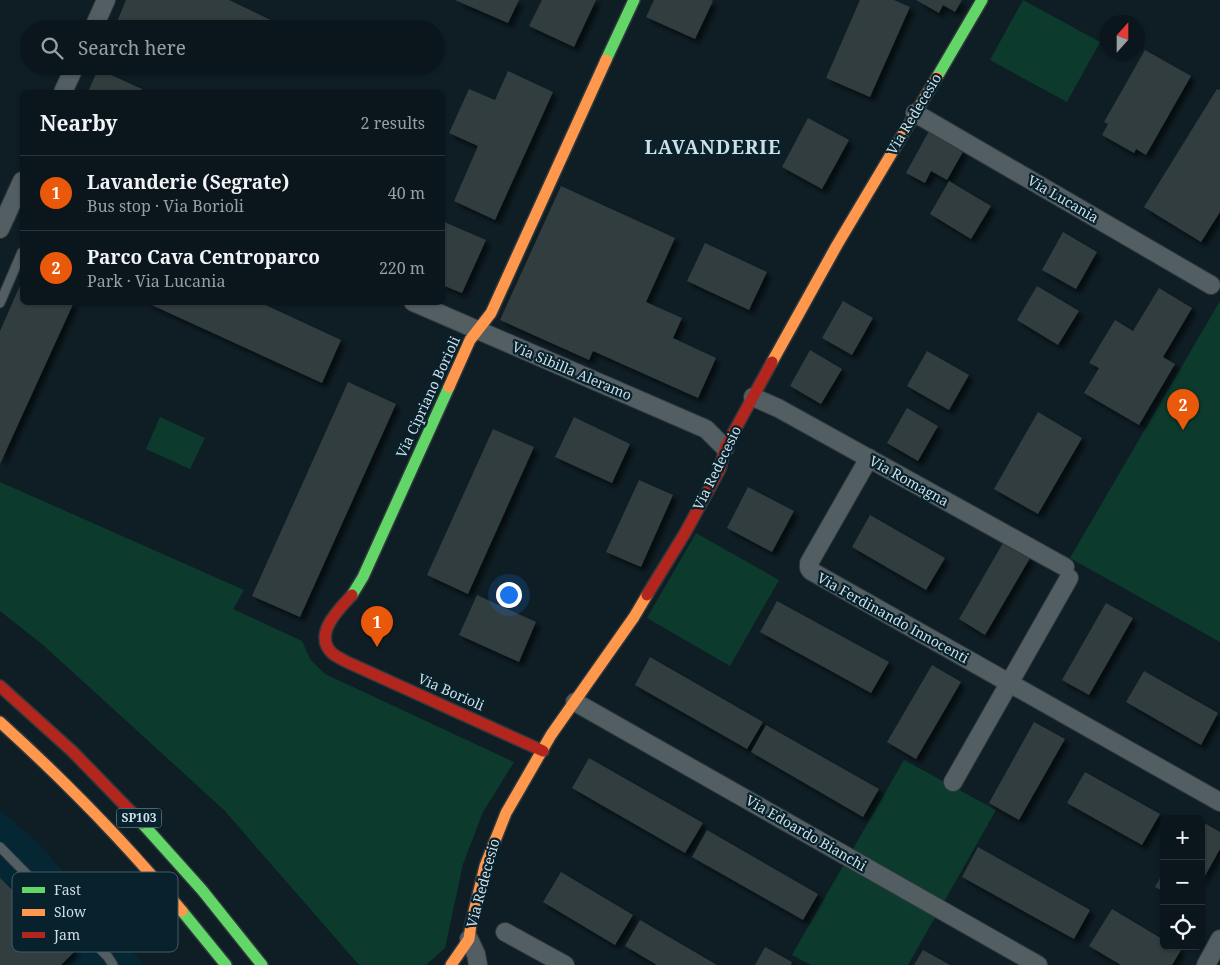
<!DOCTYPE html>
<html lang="en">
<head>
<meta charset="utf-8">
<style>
  body { margin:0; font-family:"Noto Serif",serif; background:#192329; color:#f1f3f6 }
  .controls { position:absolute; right:15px; bottom:15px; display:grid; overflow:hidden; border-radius:8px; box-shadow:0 1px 4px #0004 }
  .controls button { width:45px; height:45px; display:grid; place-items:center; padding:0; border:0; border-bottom:1px solid #2b353b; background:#0b161c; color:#f1f3f6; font:25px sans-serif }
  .compass { position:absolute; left:1100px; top:15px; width:45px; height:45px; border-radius:50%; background:#0b161c; box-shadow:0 1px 4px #0004; rotate:21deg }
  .you { position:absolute; left:508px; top:594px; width:18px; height:18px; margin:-12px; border:4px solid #fff; border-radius:50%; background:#1a73e8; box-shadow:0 0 0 8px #1a73e833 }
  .badge { display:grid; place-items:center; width:32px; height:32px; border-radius:50%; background:#ea580c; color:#fff; font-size:16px; font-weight:700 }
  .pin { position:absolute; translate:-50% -41px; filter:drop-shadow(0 1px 2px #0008) }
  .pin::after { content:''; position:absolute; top:26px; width:18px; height:15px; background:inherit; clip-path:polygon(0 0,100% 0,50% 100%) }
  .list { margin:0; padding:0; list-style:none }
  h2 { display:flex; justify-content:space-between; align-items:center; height:65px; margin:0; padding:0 20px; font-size:21px }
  h2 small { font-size:16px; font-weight:400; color:#9a9fa3 }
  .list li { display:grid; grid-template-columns:32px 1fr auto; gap:15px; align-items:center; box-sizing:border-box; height:75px; padding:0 20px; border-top:1px solid #2b353b }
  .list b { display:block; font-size:19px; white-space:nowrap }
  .list p { margin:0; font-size:16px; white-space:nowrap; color:#9a9fa3 }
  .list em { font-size:16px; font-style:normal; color:#9a9fa3 }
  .icon { flex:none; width:28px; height:28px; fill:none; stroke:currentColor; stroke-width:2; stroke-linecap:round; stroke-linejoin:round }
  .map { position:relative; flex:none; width:1220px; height:965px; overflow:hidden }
  .search { position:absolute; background:#0b161c; box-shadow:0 1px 4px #0004; left:20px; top:20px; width:425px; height:55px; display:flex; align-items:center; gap:12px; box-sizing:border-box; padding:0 18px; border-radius:28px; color:#9a9fa3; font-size:19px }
  .panel { position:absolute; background:#0b161c; box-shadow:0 1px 4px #0004; left:20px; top:90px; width:425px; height:215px; border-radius:8px }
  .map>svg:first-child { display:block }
</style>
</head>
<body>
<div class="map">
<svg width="1220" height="965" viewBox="0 0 1220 965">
  <defs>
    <filter id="shadow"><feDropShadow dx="4.5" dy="4.5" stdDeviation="2.5" flood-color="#0009"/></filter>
  </defs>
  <rect width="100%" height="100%" fill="#0f1e25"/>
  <path fill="#052734" d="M 0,810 L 39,844 L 144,965 L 0,965 Z"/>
  <g fill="#0c3b2d">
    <path d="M 1023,0 L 1100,42 L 1067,102 L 990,60 Z"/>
    <path d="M 1220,301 L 1220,642 L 1070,558 Z"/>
    <path d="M 160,417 L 205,438 L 190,469 L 146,449 Z"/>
    <path d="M 0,482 L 244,590 L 233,609 L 302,641 L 310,659 L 325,674 L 514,762 L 483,812 L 463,864 L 445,948 L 426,965 L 359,965 L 224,810 L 42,644 L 0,611 Z"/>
    <path d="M 696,533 L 779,580 L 730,666 L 647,618 Z"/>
    <path d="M 904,760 L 996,810 L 908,965 L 811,965 L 792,955 Z"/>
  </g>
  <g fill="#303d40" filter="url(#shadow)">
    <path d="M 126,0 L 229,0 L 279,24 L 277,29 L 114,29 Z"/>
    <path d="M 455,0 L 519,0 L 508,23 Z"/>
    <path d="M 542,0 L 596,0 L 574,47 L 529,26 Z"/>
    <path d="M 654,0 L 711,0 L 713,1 L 695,39 L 646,17 Z"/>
    <path d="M 860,0 L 894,0 L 910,7 L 870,97 L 826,78 Z"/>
    <path d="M 916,0 L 962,0 L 955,12 L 943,5 L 939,13 Z"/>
    <path d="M 1145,50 L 1191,76 L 1146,155 L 1136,149 L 1134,153 L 1102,135 L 1108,124 L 1104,122 Z"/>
    <path d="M 98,69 L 142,89 L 140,92 L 88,92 Z"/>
    <path d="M 508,71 L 553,92 L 495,220 L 454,201 L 478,146 L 449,133 L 469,89 L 495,100 Z"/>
    <path d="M 1217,89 L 1220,90 L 1220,212 L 1201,242 L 1144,207 Z"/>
    <path d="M 808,118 L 849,140 L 822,189 L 782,167 Z"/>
    <path d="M 929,131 L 964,150 L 947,180 L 931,171 L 925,183 L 906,173 Z"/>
    <path d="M 949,181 L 991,206 L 971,239 L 930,214 Z"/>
    <path d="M 561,186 L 675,238 L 646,302 L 682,318 L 673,338 L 716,358 L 698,398 L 593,351 L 589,360 L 500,320 Z"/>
    <path d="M 442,221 L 486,240 L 462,293 L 442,285 Z"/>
    <path d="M 1063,232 L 1097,252 L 1076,289 L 1042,270 Z"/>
    <path d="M 705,243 L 767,272 L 749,310 L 687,281 Z"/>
    <path d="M 22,281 L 22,302 L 74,302 L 0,464 L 0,331 Z"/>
    <path d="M 1037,286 L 1079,311 L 1058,345 L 1017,320 Z"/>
    <path d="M 1159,288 L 1192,308 L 1163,357 L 1175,364 L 1139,425 L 1084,393 L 1099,368 L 1089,363 L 1115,320 L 1133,331 Z"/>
    <path d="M 843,301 L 873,318 L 852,355 L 822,338 Z"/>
    <path d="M 145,302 L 259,302 L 341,340 L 322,383 Z"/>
    <path d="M 810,350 L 842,369 L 821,404 L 790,386 Z"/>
    <path d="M 927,351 L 969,375 L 949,410 L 907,386 Z"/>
    <path d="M 348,382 L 396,404 L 300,617 L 252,596 Z"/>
    <path d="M 907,408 L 938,426 L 918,461 L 887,443 Z"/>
    <path d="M 1038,412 L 1082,438 L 1038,514 L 994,489 Z"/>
    <path d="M 574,417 L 630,444 L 612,483 L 555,457 Z"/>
    <path d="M 493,429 L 534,447 L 468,594 L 427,575 Z"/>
    <path d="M 639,480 L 673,495 L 641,567 L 606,552 Z"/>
    <path d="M 748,487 L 794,511 L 772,552 L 727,528 Z"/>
    <path d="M 870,515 L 945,558 L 926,590 L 852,547 Z"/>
    <path d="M 1003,543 L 1030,558 L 985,635 L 959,619 Z"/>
    <path d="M 477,595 L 536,622 L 519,662 L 459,635 Z"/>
    <path d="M 777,601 L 889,662 L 871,693 L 760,632 Z"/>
    <path d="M 1106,603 L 1133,618 L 1089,695 L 1062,680 Z"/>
    <path d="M 650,657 L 763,722 L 747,749 L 635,685 Z"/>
    <path d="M 932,665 L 961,682 L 916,759 L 887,742 Z"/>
    <path d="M 1144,671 L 1218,713 L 1201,745 L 1126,702 Z"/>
    <path d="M 1034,722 L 1065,739 L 1019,820 L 989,803 Z"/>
    <path d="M 766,725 L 879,789 L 863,817 L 751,752 Z"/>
    <path d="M 589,758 L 703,823 L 685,853 L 572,788 Z"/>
    <path d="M 1085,772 L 1160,814 L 1142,845 L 1067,803 Z"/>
    <path d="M 1201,821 L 1220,832 L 1220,849 L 1201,883 Z"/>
    <path d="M 707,830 L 818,894 L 803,920 L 692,857 Z"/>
    <path d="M 978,847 L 1090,910 L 1074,939 L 962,877 Z"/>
    <path d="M 1164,871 L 1164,892 L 1155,887 Z"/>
    <path d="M 561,872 L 633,915 L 615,945 L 543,902 Z"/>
    <path d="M 0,878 L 75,951 L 61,965 L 0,965 Z"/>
    <path d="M 1112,909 L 1164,940 L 1164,946 L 1175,946 L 1181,950 L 1172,965 L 1121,965 L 1089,946 Z"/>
    <path d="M 640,920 L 717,965 L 657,965 L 625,946 Z"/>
    <path d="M 765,947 L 792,962 L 791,965 L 755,965 Z"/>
    <path d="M 923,950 L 950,965 L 914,965 Z"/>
  </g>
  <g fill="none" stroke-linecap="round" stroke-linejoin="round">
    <defs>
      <g id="lane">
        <path d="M 0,303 L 22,252"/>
        <path d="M 0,847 L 108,957 L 113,965"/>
      </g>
      <g id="street">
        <path d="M 93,29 L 106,0"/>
        <path d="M 63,92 L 75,66"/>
        <path d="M 915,113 L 1211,285"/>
        <path d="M 0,229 L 22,181"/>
        <path d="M 413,302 L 706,429 L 725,448"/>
        <path d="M 753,397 L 778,408 L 1065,567"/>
        <path d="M 869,458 L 809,563 L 809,568 L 811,571 L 1220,802"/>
        <path d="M 575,702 L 1038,965"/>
        <path d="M 953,782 L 1069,578"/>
        <path d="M 505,932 L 565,965"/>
        <path d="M 469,939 L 476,954 L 478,965"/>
        <path d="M 1206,965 L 1220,939"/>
      </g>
      <g id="fast">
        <path d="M 606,60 L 634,0"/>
        <path d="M 937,77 L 982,0"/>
        <path d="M 352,595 L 363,577 L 449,387"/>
        <path d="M 142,823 L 202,890 L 262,965"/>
        <path d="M 182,911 L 226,965"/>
      </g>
      <g id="slow">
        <path d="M 772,362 L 837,245 L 937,77"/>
        <path d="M 449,387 L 470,340 L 491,313 L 606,60"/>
        <path d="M 0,722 C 65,781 126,843 182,911"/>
        <path d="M 451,965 L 469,939 L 471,924 L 485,866 L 506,813 L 551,735 L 634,617 L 647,595"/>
      </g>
      <g id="jam">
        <path d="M 352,595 C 338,610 312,635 333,654 C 337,657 342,659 347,662 L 543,751"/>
        <path d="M 647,595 L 685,533 L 720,469 L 725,448 L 772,362"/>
        <path d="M 0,686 L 72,751 L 142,823"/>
      </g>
    </defs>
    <use href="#lane" stroke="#2e383d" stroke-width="11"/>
    <use href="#street" stroke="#2e383d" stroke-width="20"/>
    <use href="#fast" stroke="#2e383d" stroke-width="14"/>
    <use href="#slow" stroke="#2e383d" stroke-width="14"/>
    <use href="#jam" stroke="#2e383d" stroke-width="14"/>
    <use href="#lane" stroke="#535e63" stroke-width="9"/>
    <use href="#street" stroke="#535e63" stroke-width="18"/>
    <use href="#fast" stroke="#63d668" stroke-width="11"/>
    <use href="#slow" stroke="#ff974d" stroke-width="11"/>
    <use href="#jam" stroke="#b3261e" stroke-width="11"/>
  </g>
  <g text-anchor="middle" stroke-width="4.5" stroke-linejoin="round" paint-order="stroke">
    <rect fill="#07222d" stroke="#93a6ae" stroke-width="1" x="116.5" y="808.5" width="45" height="19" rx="4"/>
    <g font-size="12" font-weight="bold" fill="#cfdee5">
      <text x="139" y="822">SP103</text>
    </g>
    <g font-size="14" fill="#cfdee5" stroke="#07222d">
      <text transform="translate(914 114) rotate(-59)" y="5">Via Redecesio</text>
      <text transform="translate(1063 199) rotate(30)" y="5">Via Lucania</text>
      <text transform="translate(572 371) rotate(23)" y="5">Via Sibilla Aleramo</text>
      <text transform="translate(428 397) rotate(-65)" y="5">Via Cipriano Borioli</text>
      <text transform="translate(717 468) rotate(-64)" y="5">Via Redecesio</text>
      <text transform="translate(909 481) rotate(29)" y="5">Via Romagna</text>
      <text transform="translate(893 618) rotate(29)" y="5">Via Ferdinando Innocenti</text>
      <text transform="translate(451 692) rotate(24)" y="5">Via Borioli</text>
      <text transform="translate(806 833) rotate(30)" y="5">Via Edoardo Bianchi</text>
      <text transform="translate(483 883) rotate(-75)" y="5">Via Redecesio</text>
    </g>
    <g font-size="19" font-weight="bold" letter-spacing="1" fill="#cfdee5" stroke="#07222d">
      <text x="713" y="154">LAVANDERIE</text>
    </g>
  </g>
  <rect x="12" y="872" width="166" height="80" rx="8" fill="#07222d" stroke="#435a64" stroke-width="1"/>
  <rect x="22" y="887" width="23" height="6" fill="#63d668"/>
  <rect x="22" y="909" width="23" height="7" fill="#ff974d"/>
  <rect x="22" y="932" width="23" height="6" fill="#b3261e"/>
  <g font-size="14" fill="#cfdee5">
    <text x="54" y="895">Fast</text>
    <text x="54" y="917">Slow</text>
    <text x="54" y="940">Jam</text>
  </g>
</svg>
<div class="controls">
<button>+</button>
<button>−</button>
<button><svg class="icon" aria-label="locate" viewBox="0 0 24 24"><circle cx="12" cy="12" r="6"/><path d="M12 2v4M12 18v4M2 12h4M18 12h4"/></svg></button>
</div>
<svg class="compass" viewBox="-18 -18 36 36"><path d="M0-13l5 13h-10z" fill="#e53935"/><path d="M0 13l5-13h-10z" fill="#9a9fa3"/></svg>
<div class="you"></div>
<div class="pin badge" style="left:377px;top:647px">1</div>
<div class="pin badge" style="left:1183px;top:430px">2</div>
<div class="search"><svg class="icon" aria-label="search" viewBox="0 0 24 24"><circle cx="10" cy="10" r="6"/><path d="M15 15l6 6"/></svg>Search here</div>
<section class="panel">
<h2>Nearby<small>2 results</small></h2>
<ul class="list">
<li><span class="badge">1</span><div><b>Lavanderie (Segrate)</b><p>Bus stop · Via Borioli</p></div><em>40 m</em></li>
<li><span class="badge">2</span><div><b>Parco Cava Centroparco</b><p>Park · Via Lucania</p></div><em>220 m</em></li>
</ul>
</section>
</div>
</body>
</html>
